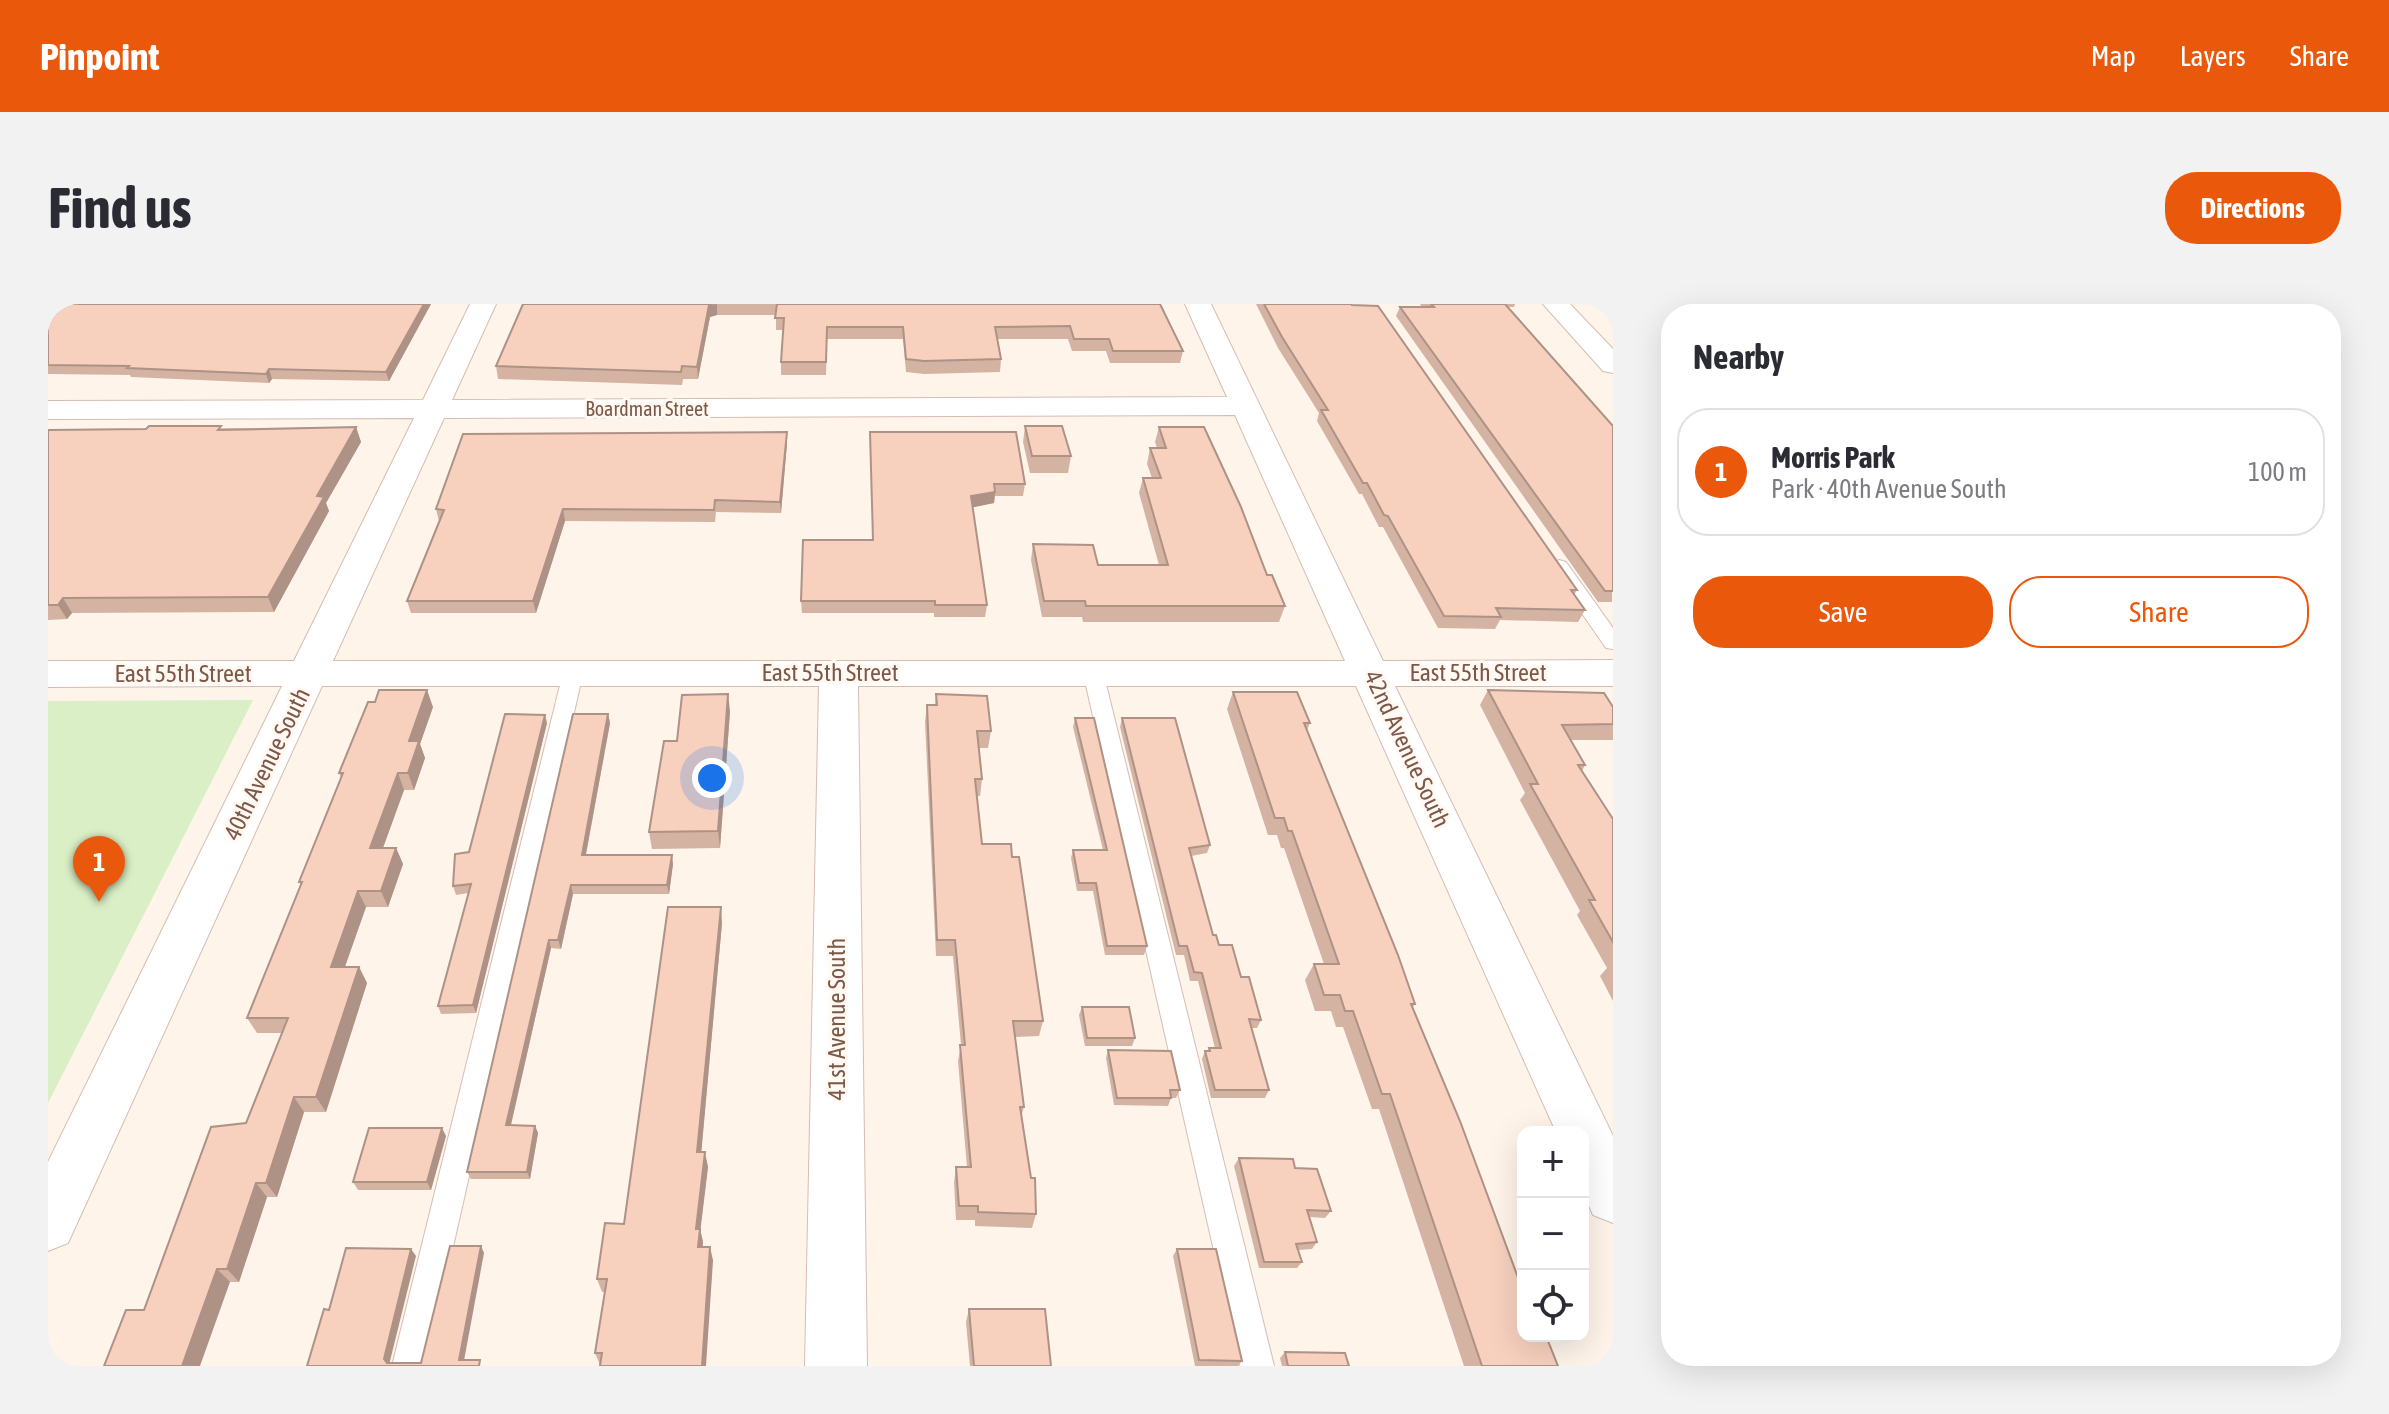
<!DOCTYPE html>
<html lang="en">
<head>
<meta charset="utf-8">
<style>
  body { margin:0; font-family:"Asap Condensed",sans-serif; background:#f2f2f3; color:#2b2b33 }
  .controls { position:absolute; right:24px; bottom:24px; display:grid; overflow:hidden; border-radius:16px; box-shadow:0 8px 32px #0002 }
  .controls button { width:72px; height:72px; display:grid; place-items:center; padding:0; border:0; border-bottom:2px solid #e1e1e2; background:#fff; color:#2b2b33; font:40px sans-serif }
  .you { position:absolute; left:664px; top:474px; width:28px; height:28px; margin:-20px; border:6px solid #fff; border-radius:50%; background:#1a73e8; box-shadow:0 0 0 12px #1a73e833 }
  .badge { display:grid; place-items:center; width:52px; height:52px; border-radius:50%; background:#ea580c; color:#fff; font-size:26px; font-weight:700 }
  .pin { position:absolute; translate:-50% -66px; filter:drop-shadow(0 2px 4px #0008) }
  .pin::after { content:''; position:absolute; top:42px; width:28px; height:24px; background:inherit; clip-path:polygon(0 0,100% 0,50% 100%) }
  .list { margin:0; padding:0; list-style:none }
  h2 { display:flex; justify-content:space-between; align-items:center; height:104px; margin:0; padding:0 32px; font-size:34px }
  h2 small { font-size:26px; font-weight:400; color:#7c7c81 }
  .list li { display:grid; grid-template-columns:52px 1fr auto; gap:24px; align-items:center; box-sizing:border-box; height:128px; margin:0 16px 16px; padding:0 16px; border:2px solid #e1e1e2; border-radius:32px }
  .list b { display:block; font-size:30px; white-space:nowrap }
  .list p { margin:0; font-size:26px; white-space:nowrap; color:#7c7c81 }
  .list em { font-size:26px; font-style:normal; color:#7c7c81 }
  .actions { display:flex; gap:16px; padding:24px 32px }
  .actions a { flex:1; padding:18px 0; border:2px solid #ea580c; border-radius:32px; text-align:center; font-size:28px; color:#ea580c }
  .actions .main { background:#ea580c; color:#fff }
  .icon { flex:none; width:44px; height:44px; fill:none; stroke:currentColor; stroke-width:2; stroke-linecap:round; stroke-linejoin:round }
  .map { position:relative; flex:none; width:1565px; height:1062px; overflow:hidden; border-radius:32px }
  header { display:flex; align-items:center; gap:48px; box-sizing:border-box; height:112px; padding:0 40px; background:#ea580c; color:#fff }
  header strong { font-size:38px }
  nav { display:flex; gap:44px; margin-inline-start:auto; font-size:28px }
  .intro { display:flex; align-items:center; justify-content:space-between; box-sizing:border-box; height:192px; padding:0 48px }
  h1 { margin:0; font-size:56px }
  .button { padding:20px 36px; border-radius:32px; background:#ea580c; color:#fff; font-size:28px; font-weight:700 }
  main { display:flex; gap:48px; padding:0 48px }
  aside { flex:1; background:#fff; border-radius:32px; box-shadow:0 8px 32px #0002 }
  .map>svg:first-child { display:block }
</style>
</head>
<body>
<header>
<strong>Pinpoint</strong>
<nav><a>Map</a><a>Layers</a><a>Share</a></nav>
</header>
<div class="intro"><h1>Find us</h1><a class="button">Directions</a></div>
<main>
<div class="map">
<svg width="1565" height="1062" viewBox="0 0 1565 1062">
  <rect width="100%" height="100%" fill="#fef4ea"/>
  <path fill="#daefc5" d="M 205,396 L 0,799 L 0,397 Z"/>
  <g fill="none" stroke-linecap="round" stroke-linejoin="round">
    <defs>
      <g id="lane">
        <path d="M 1511,256 L 1518,258 L 1565,324 L 1565,345 L 1558,344 L 1501,262 Z"/>
        <path d="M 1045,361 L 1055,368 L 1226,1062 L 1192,1062 L 1035,368 Z"/>
        <path d="M 525,362 L 535,369 L 378,1062 L 344,1062 L 515,369 Z"/>
      </g>
      <g id="street">
        <path d="M 422,0 L 448,0 L 404,96 L 1179,93 L 1137,0 L 1163,0 L 1335,357 L 1565,356 L 1565,382 L 1347,382 L 1565,832 L 1565,919 L 1545,911 L 1535,888 L 1535,828 L 1508,828 L 1308,382 L 810,382 L 819,1062 L 757,1062 L 771,382 L 274,382 L 20,939 L 0,947 L 0,858 L 234,382 L 0,383 L 0,357 L 246,357 L 366,114 L 0,115 L 0,97 L 375,96 ZM 1187,111 L 1297,357 L 285,357 L 396,114 Z"/>
        <path d="M 1495,0 L 1522,0 L 1565,45 L 1565,69 L 1555,67 Z"/>
      </g>
    </defs>
    <use href="#lane" stroke="#d5bdb0" stroke-width="2"/>
    <use href="#street" stroke="#d5bdb0" stroke-width="2"/>
    <use href="#lane" fill="#fff" fill-rule="evenodd"/>
    <use href="#street" fill="#fff" fill-rule="evenodd"/>
  </g>
  <g fill="#d4b3a3">
    <path d="M 0,0 L 383,0 L 341,77 L 224,75 L 221,79 L 83,73 L 82,71 L 0,70 Z"/>
    <path d="M 475,0 L 1112,0 L 1135,47 L 1132,59 L 1062,59 L 1058,47 L 1024,47 L 1020,35 L 949,35 L 953,55 L 952,68 L 876,70 L 858,68 L 855,35 L 779,35 L 778,71 L 733,71 L 733,58 L 735,26 L 728,26 L 728,11 L 669,11 L 662,13 L 650,75 L 635,75 L 634,81 L 450,75 L 448,62 Z"/>
    <path d="M 1208,0 L 1303,0 L 1529,286 L 1526,291 L 1537,306 L 1530,318 L 1452,316 L 1447,325 L 1390,324 L 1335,223 L 1331,223 L 1314,190 L 1311,190 L 1269,117 L 1271,109 L 1230,44 Z"/>
    <path d="M 1372,0 L 1467,0 L 1466,3 L 1460,3 L 1565,122 L 1564,298 L 1550,298 L 1348,12 L 1352,3 L 1374,3 Z"/>
    <path d="M 1553,0 L 1565,0 L 1565,11 Z"/>
    <path d="M 977,122 L 1023,152 L 1020,169 L 982,169 L 975,138 Z"/>
    <path d="M 308,123 L 313,138 L 278,199 L 281,207 L 226,308 L 24,309 L 19,315 L 0,316 L 0,126 Z"/>
    <path d="M 1111,123 L 1219,271 L 1237,302 L 1231,318 L 1035,318 L 1034,313 L 994,313 L 983,256 L 985,240 L 1050,261 L 1111,261 L 1091,189 L 1095,174 L 1104,174 L 1099,160 L 1102,144 L 1109,144 L 1107,138 Z"/>
    <path d="M 739,128 L 739,139 L 733,209 L 668,208 L 667,218 L 517,217 L 488,309 L 363,309 L 359,297 L 391,217 L 388,205 Z"/>
    <path d="M 968,128 L 977,180 L 975,192 L 947,192 L 946,199 L 924,203 L 939,301 L 937,313 L 886,313 L 886,309 L 754,309 L 753,297 L 824,236 Z"/>
    <path d="M 1440,386 L 1565,403 L 1565,436 L 1523,436 L 1537,461 L 1534,467 L 1565,515 L 1565,697 L 1552,672 L 1559,664 L 1529,611 L 1532,607 L 1472,496 L 1477,489 L 1432,401 Z"/>
    <path d="M 1185,388 L 1262,419 L 1259,426 L 1367,700 L 1364,704 L 1475,987 L 1510,1062 L 1416,1062 L 1331,805 L 1324,805 L 1295,723 L 1288,723 L 1283,707 L 1267,707 L 1257,676 L 1266,660 L 1276,660 L 1236,544 L 1233,544 L 1229,531 L 1220,531 L 1179,405 Z"/>
    <path d="M 888,390 L 943,427 L 940,444 L 931,444 L 934,475 L 932,492 L 929,492 L 934,540 L 995,717 L 991,732 L 967,733 L 976,803 L 973,813 L 988,910 L 984,924 L 927,922 L 927,916 L 908,916 L 906,878 L 908,863 L 919,863 L 910,757 L 913,741 L 905,652 L 888,652 L 877,418 L 879,401 L 887,401 Z"/>
    <path d="M 385,403 L 372,440 L 377,454 L 366,486 L 356,486 L 335,544 L 348,544 L 355,560 L 340,603 L 318,603 L 297,663 L 311,663 L 319,679 L 278,808 L 256,808 L 229,893 L 219,893 L 191,978 L 182,978 L 96,1006 L 198,819 L 234,729 L 209,729 L 199,714 L 253,581 L 251,578 L 293,474 L 291,469 Z"/>
    <path d="M 682,407 L 672,544 L 604,545 L 601,528 L 629,437 Z"/>
    <path d="M 560,410 L 562,419 L 538,551 L 625,560 L 621,590 L 525,590 L 513,645 L 503,644 L 463,821 L 487,822 L 490,829 L 482,875 L 423,875 L 419,868 Z"/>
    <path d="M 1027,414 L 1099,642 L 1096,651 L 1057,651 L 1045,587 L 1029,587 L 1023,554 L 1025,546 L 1055,546 L 1025,423 Z"/>
    <path d="M 1074,414 L 1162,541 L 1159,549 L 1143,552 L 1165,631 L 1193,673 L 1213,716 L 1209,724 L 1203,724 L 1221,786 L 1217,794 L 1163,794 L 1154,755 L 1157,747 L 1160,747 L 1161,744 L 1167,744 L 1150,677 L 1142,677 L 1136,651 L 1128,651 L 1072,423 Z"/>
    <path d="M 499,419 L 428,709 L 393,710 L 390,702 L 420,589 L 408,591 L 405,582 L 421,548 Z"/>
    <path d="M 674,619 L 653,848 L 660,863 L 652,925 L 655,938 L 655,943 L 662,943 L 665,957 L 552,1061 L 547,1049 L 557,988 L 554,988 L 549,975 L 576,920 Z"/>
    <path d="M 1034,703 L 1087,734 L 1084,742 L 1037,742 L 1031,711 Z"/>
    <path d="M 1060,746 L 1132,786 L 1128,794 L 1123,794 L 1120,802 L 1066,801 L 1058,754 Z"/>
    <path d="M 398,832 L 383,886 L 310,886 L 305,878 Z"/>
    <path d="M 1191,854 L 1247,864 L 1283,907 L 1277,914 L 1262,913 L 1269,938 L 1264,945 L 1250,946 L 1254,958 L 1249,964 L 1211,964 L 1186,862 Z"/>
    <path d="M 1129,945 L 1194,1057 L 1190,1062 L 1147,1062 L 1125,952 Z"/>
    <path d="M 921,1005 L 1003,1062 L 922,1062 L 918,1018 Z"/>
    <path d="M 1237,1048 L 1301,1062 L 1234,1062 L 1232,1054 Z"/>
  </g>
  <g fill="#ad9285">
    <path d="M 376,0 L 383,0 L 341,77 L 338,68 Z"/>
    <path d="M 669,0 L 669,11 L 662,13 L 650,75 L 649,63 L 661,1 Z"/>
    <path d="M 221,65 L 224,75 L 221,79 L 218,70 Z"/>
    <path d="M 308,123 L 313,138 L 278,199 L 281,207 L 226,308 L 220,293 L 269,192 Z"/>
    <path d="M 739,128 L 739,139 L 733,209 L 732,198 Z"/>
    <path d="M 947,188 L 946,199 L 922,204 L 923,192 Z"/>
    <path d="M 515,205 L 517,217 L 488,309 L 485,297 Z"/>
    <path d="M 15,294 L 24,309 L 19,315 L 10,301 Z"/>
    <path d="M 379,386 L 385,403 L 372,440 L 377,454 L 366,486 L 360,469 L 361,437 Z"/>
    <path d="M 680,390 L 682,407 L 672,544 L 670,527 Z"/>
    <path d="M 560,410 L 562,419 L 536,560 L 534,551 Z"/>
    <path d="M 497,411 L 499,419 L 428,709 L 425,701 Z"/>
    <path d="M 350,469 L 356,486 L 329,560 L 322,544 Z"/>
    <path d="M 348,544 L 355,560 L 340,603 L 333,587 Z"/>
    <path d="M 624,551 L 625,560 L 621,590 L 619,581 Z"/>
    <path d="M 523,581 L 525,590 L 513,645 L 510,636 Z"/>
    <path d="M 310,587 L 318,603 L 291,679 L 283,663 Z"/>
    <path d="M 673,603 L 674,619 L 652,863 L 649,848 Z"/>
    <path d="M 501,636 L 503,644 L 461,829 L 458,821 Z"/>
    <path d="M 311,663 L 319,679 L 278,808 L 268,793 Z"/>
    <path d="M 246,793 L 256,808 L 229,893 L 218,879 Z"/>
    <path d="M 487,822 L 490,829 L 482,875 L 479,868 Z"/>
    <path d="M 394,824 L 398,832 L 383,886 L 379,878 Z"/>
    <path d="M 657,848 L 660,863 L 651,938 L 648,925 Z"/>
    <path d="M 208,879 L 219,893 L 191,978 L 179,965 Z"/>
    <path d="M 652,925 L 655,938 L 653,957 L 650,943 Z"/>
    <path d="M 433,942 L 436,949 L 415,1062 L 411,1056 Z"/>
    <path d="M 662,943 L 665,957 L 658,1062 L 654,1062 Z"/>
    <path d="M 363,945 L 368,952 L 341,1061 L 336,1055 Z"/>
    <path d="M 169,965 L 182,978 L 152,1062 L 134,1062 Z"/>
  </g>
  <g fill="#f7d0be" stroke="#ad9285" stroke-width="2">
    <path d="M 0,0 L 376,0 L 338,68 L 221,65 L 218,70 L 79,64 L 81,62 L 0,61 Z"/>
    <path d="M 475,0 L 665,0 L 661,1 L 649,63 L 634,62 L 633,68 L 448,62 Z"/>
    <path d="M 729,0 L 1112,0 L 1135,47 L 1065,47 L 1061,35 L 1026,35 L 1022,22 L 947,23 L 953,55 L 876,57 L 858,55 L 855,23 L 779,23 L 778,58 L 733,58 L 736,14 L 727,14 Z"/>
    <path d="M 1216,0 L 1303,0 L 1304,1 L 1330,2 L 1529,286 L 1523,286 L 1537,306 L 1448,304 L 1453,313 L 1396,312 L 1340,212 L 1336,211 L 1319,179 L 1315,179 L 1273,106 L 1280,106 L 1234,33 Z"/>
    <path d="M 1383,0 L 1457,0 L 1565,122 L 1565,287 L 1557,287 L 1352,3 L 1386,3 Z"/>
    <path d="M 101,122 L 173,122 L 170,126 L 308,123 L 269,192 L 276,193 L 220,293 L 15,294 L 10,301 L 0,301 L 0,126 L 98,125 Z"/>
    <path d="M 977,122 L 1014,122 L 1023,152 L 984,152 Z"/>
    <path d="M 1111,123 L 1156,123 L 1193,203 L 1219,271 L 1224,271 L 1237,302 L 1038,302 L 1037,297 L 996,297 L 985,240 L 1045,241 L 1050,261 L 1120,261 L 1095,174 L 1113,174 L 1102,144 L 1118,144 Z"/>
    <path d="M 739,128 L 732,198 L 667,196 L 666,206 L 515,205 L 485,297 L 359,297 L 396,206 L 388,205 L 415,130 Z"/>
    <path d="M 822,128 L 968,128 L 977,180 L 946,180 L 947,188 L 923,192 L 939,301 L 887,301 L 887,297 L 753,297 L 755,236 L 825,236 Z"/>
    <path d="M 331,386 L 379,386 L 361,437 L 371,437 L 360,469 L 350,469 L 322,544 L 348,544 L 333,587 L 310,587 L 283,663 L 311,663 L 268,793 L 246,793 L 218,879 L 208,879 L 179,965 L 169,965 L 134,1062 L 56,1062 L 78,1006 L 96,1006 L 163,823 L 198,819 L 240,714 L 199,714 L 254,578 L 251,578 L 295,469 L 291,469 L 320,398 L 327,398 Z"/>
    <path d="M 1440,386 L 1556,389 L 1565,403 L 1565,420 L 1514,421 L 1537,461 L 1530,461 L 1565,515 L 1565,638 L 1541,596 L 1547,596 L 1482,480 L 1490,480 Z"/>
    <path d="M 1185,388 L 1249,388 L 1262,419 L 1256,419 L 1350,651 L 1367,700 L 1363,700 L 1412,817 L 1475,987 L 1475,1032 L 1498,1032 L 1510,1062 L 1434,1062 L 1342,790 L 1334,790 L 1305,707 L 1297,707 L 1292,691 L 1276,691 L 1266,660 L 1291,660 L 1244,527 L 1240,527 L 1236,514 L 1227,514 Z"/>
    <path d="M 680,390 L 670,527 L 601,528 L 616,437 L 629,437 L 634,391 Z"/>
    <path d="M 888,390 L 939,392 L 943,427 L 929,427 L 934,475 L 927,475 L 934,540 L 963,540 L 964,553 L 971,553 L 995,717 L 965,717 L 976,803 L 972,803 L 983,874 L 987,874 L 988,910 L 930,908 L 930,902 L 911,902 L 908,863 L 923,863 L 912,741 L 917,741 L 907,636 L 889,636 L 879,401 L 889,401 Z"/>
    <path d="M 457,410 L 497,411 L 425,701 L 390,702 L 423,580 L 405,582 L 407,550 L 421,548 Z"/>
    <path d="M 525,410 L 560,410 L 534,551 L 624,551 L 619,581 L 523,581 L 510,636 L 501,636 L 458,821 L 487,822 L 479,868 L 419,868 Z"/>
    <path d="M 1027,414 L 1046,414 L 1099,642 L 1059,642 L 1048,579 L 1031,579 L 1025,546 L 1059,546 Z"/>
    <path d="M 1074,414 L 1127,414 L 1162,541 L 1141,544 L 1165,631 L 1168,631 L 1171,641 L 1184,641 L 1193,673 L 1201,673 L 1213,716 L 1201,715 L 1221,786 L 1167,786 L 1157,747 L 1162,747 L 1161,744 L 1173,744 L 1154,669 L 1146,668 L 1139,642 L 1131,642 Z"/>
    <path d="M 620,603 L 673,603 L 649,848 L 657,848 L 648,925 L 652,925 L 650,943 L 662,943 L 654,1062 L 552,1062 L 554,1049 L 547,1049 L 559,975 L 549,975 L 557,919 L 576,920 Z"/>
    <path d="M 1034,703 L 1081,703 L 1087,734 L 1039,734 Z"/>
    <path d="M 1060,746 L 1123,747 L 1132,786 L 1122,786 L 1123,794 L 1069,794 Z"/>
    <path d="M 321,824 L 394,824 L 379,878 L 305,878 Z"/>
    <path d="M 1191,854 L 1245,855 L 1247,864 L 1269,865 L 1283,907 L 1259,906 L 1269,938 L 1248,940 L 1254,958 L 1216,958 Z"/>
    <path d="M 402,942 L 433,942 L 411,1056 L 432,1056 L 431,1062 L 259,1062 L 276,1005 L 281,1006 L 298,944 L 363,945 L 336,1055 L 339,1059 L 373,1059 Z"/>
    <path d="M 1129,945 L 1168,945 L 1194,1057 L 1151,1056 Z"/>
    <path d="M 921,1005 L 997,1005 L 1003,1062 L 926,1062 Z"/>
    <path d="M 1237,1048 L 1297,1049 L 1301,1062 L 1240,1062 Z"/>
  </g>
  <g text-anchor="middle" stroke-width="6" stroke-linejoin="round" paint-order="stroke">
    <g font-size="20" fill="#7d5749" stroke="#fff9f2">
      <text x="599" y="112">Boardman Street</text>
    </g>
    <g font-size="24" fill="#7d5749" stroke="#fff9f2">
      <text x="782" y="377">East 55th Street</text>
      <text x="1430" y="377">East 55th Street</text>
      <text x="135" y="378">East 55th Street</text>
      <text transform="translate(1359 445) rotate(65)" y="8">42nd Avenue South</text>
      <text transform="translate(219 460) rotate(-64)" y="8">40th Avenue South</text>
      <text transform="translate(789 715) rotate(-90)" y="8">41st Avenue South</text>
    </g>
  </g>
</svg>
<div class="controls">
<button>+</button>
<button>−</button>
<button><svg class="icon" aria-label="locate" viewBox="0 0 24 24"><circle cx="12" cy="12" r="6"/><path d="M12 2v4M12 18v4M2 12h4M18 12h4"/></svg></button>
</div>
<div class="you"></div>
<div class="pin badge" style="left:51px;top:598px">1</div>
</div>
<aside>
<h2>Nearby<small></small></h2>
<ul class="list">
<li><span class="badge">1</span><div><b>Morris Park</b><p>Park · 40th Avenue South</p></div><em>100 m</em></li>
</ul>
<div class="actions"><a class="main">Save</a><a>Share</a></div>
</aside>
</main>
</body>
</html>
